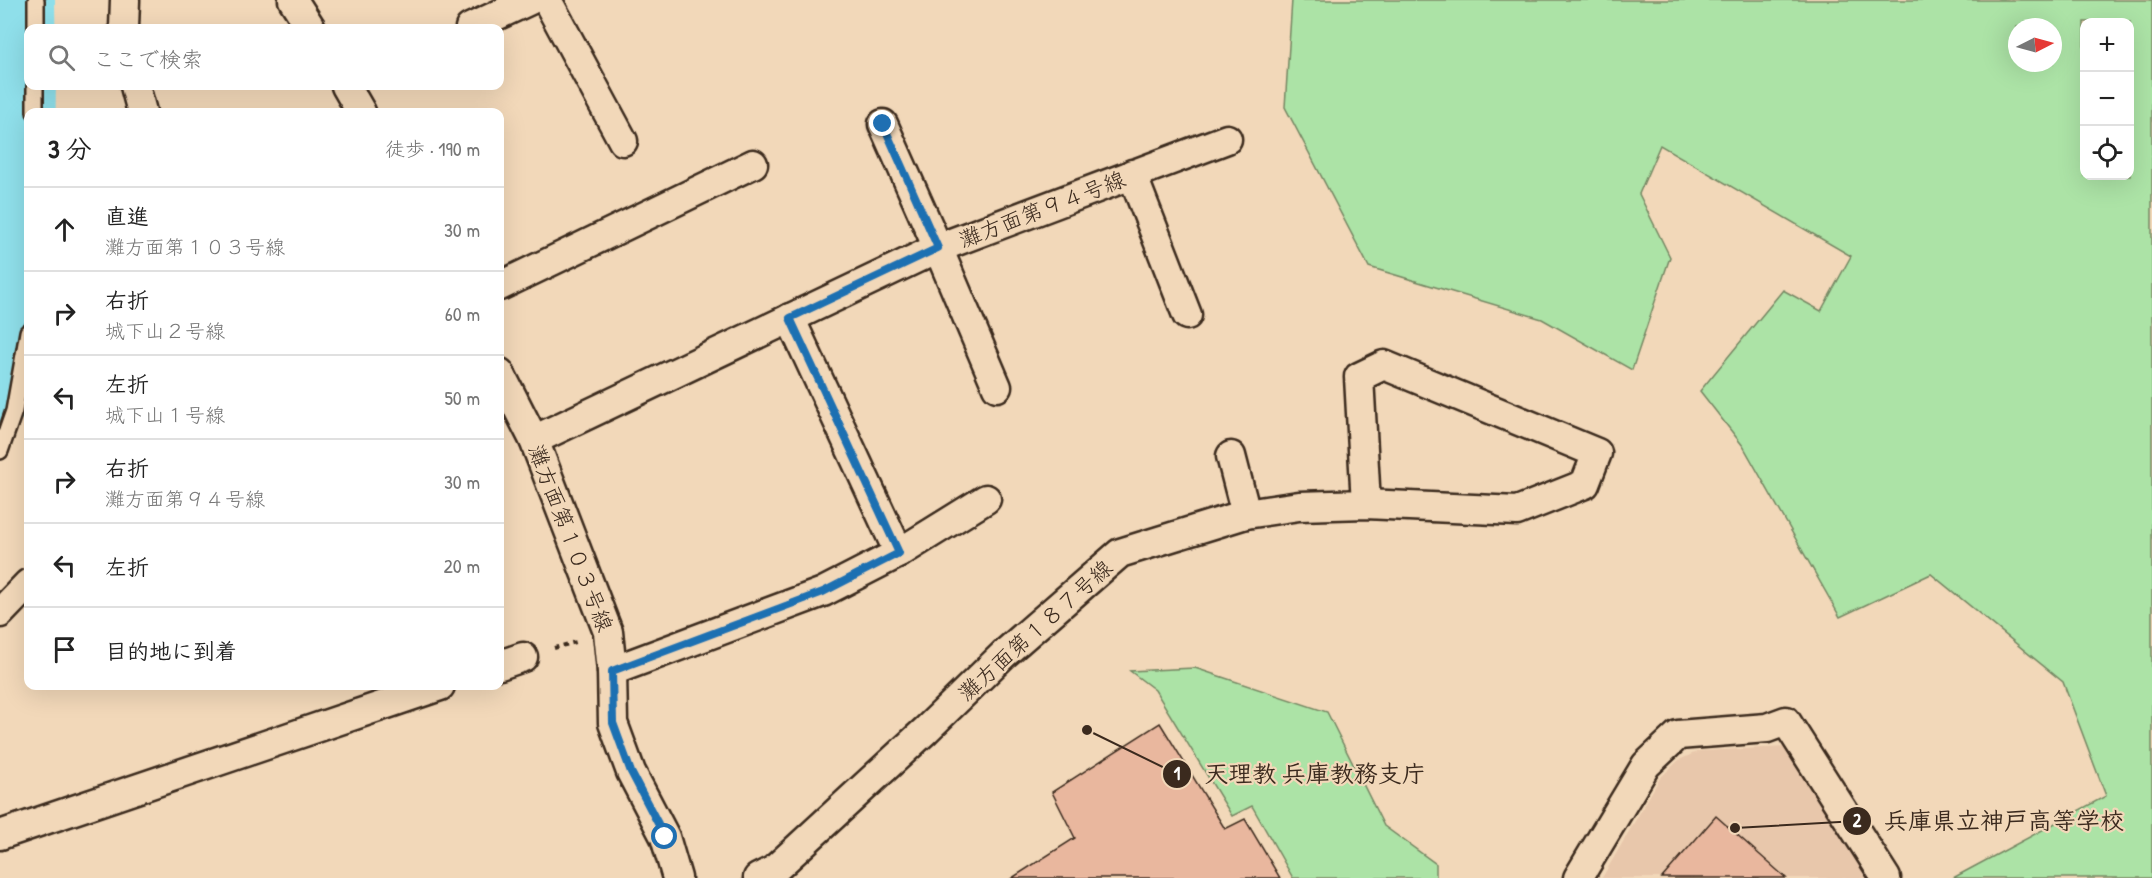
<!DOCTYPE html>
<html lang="ja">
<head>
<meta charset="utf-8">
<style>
  body { margin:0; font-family:"Patrick Hand","Klee One",sans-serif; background:#f6f6f6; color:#222 }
  .controls { position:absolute; right:18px; top:18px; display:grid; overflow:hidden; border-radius:12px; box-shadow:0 6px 24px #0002 }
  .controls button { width:54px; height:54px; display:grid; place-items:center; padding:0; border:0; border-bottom:2px solid #e0e0e0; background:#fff; color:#222; font:30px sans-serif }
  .compass { position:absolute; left:2008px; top:18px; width:54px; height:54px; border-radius:50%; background:#fff; box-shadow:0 6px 24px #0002; rotate:84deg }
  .stop { position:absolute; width:18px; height:18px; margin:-14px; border:4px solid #1f6fb2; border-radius:50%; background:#fff }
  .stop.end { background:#1f6fb2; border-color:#fff; box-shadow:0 2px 6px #0008 }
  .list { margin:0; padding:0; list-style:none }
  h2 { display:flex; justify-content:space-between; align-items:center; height:78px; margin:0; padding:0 24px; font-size:26px }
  h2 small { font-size:20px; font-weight:400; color:#767676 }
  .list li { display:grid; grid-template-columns:39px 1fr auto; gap:18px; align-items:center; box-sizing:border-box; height:84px; padding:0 24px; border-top:2px solid #e0e0e0 }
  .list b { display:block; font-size:22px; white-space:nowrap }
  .list p { margin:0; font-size:20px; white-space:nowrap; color:#767676 }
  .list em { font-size:20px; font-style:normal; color:#767676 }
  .icon { flex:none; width:33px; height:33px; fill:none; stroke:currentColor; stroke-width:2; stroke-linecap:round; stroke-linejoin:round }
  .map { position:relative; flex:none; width:2152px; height:878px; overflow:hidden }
  .search { position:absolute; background:#fff; box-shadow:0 6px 24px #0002; left:24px; top:24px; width:480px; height:66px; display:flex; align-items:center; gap:15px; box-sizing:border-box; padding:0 21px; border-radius:12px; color:#767676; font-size:22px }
  .panel { position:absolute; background:#fff; box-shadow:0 6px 24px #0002; left:24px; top:108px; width:480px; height:582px; border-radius:12px }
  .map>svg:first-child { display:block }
</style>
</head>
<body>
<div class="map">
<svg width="2152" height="878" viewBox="0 0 2152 878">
  <rect width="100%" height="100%" fill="#f2d8b9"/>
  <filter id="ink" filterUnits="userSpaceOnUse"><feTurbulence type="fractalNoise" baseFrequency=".0167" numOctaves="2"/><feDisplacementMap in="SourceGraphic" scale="12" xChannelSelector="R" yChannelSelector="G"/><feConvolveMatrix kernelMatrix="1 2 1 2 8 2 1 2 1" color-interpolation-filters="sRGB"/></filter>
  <g filter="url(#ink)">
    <path fill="#e8c7ab" d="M 1789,747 L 1868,878 L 1602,878 L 1660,778 L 1679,760 L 1699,751 Z"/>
    <g fill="#ace3a6" stroke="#748662" stroke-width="1.5" fill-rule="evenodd">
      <path d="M 1292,0 L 2152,0 L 2152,878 L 1953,878 L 2106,796 L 2063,682 L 1931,574 L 1840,617 L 1743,446 L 1700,391 L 1783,290 L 1821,311 L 1851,256 L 1660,145 L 1639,194 L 1670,257 L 1632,370 L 1542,319 L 1369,267 L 1285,107 ZM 2084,22 L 2130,22 L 2130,176 L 2084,176 ZM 2017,27 L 2053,27 L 2053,63 L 2017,63 Z"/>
      <path d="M 1195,668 L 1327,712 L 1384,826 L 1436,864 L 1436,878 L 1293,878 L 1252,806 L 1232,816 L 1155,690 L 1130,671 Z"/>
    </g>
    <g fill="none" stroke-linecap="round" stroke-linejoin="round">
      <path stroke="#8fdfea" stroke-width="66" d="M 0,395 L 20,326 L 23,77 L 22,0"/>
    </g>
    <g fill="#e9b79e" stroke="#3b2a1e" stroke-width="1.5">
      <path d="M 1160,723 L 1225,829 L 1245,819 L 1280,878 L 1012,878 L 1075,838 L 1052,792 Z"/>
      <path d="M 1716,816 L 1786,878 L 1662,878 Z"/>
    </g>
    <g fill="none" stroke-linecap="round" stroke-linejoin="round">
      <defs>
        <g id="lane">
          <path d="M 36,28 L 36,0"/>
          <path d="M 35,112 L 35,86"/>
          <path d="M 0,451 L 14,411 L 28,332"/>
        </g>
        <g id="street">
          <path d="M 293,0 L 311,28"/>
          <path d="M 547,0 L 623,141"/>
          <path d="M 124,28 L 125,0"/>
          <path d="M 470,28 L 530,0"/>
          <path d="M 135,86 L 142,112"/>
          <path d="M 346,86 L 361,112"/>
          <path d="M 883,124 L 938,248 L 997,387"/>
          <path d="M 1132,174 L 1187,315"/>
          <path d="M 500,286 L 753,164"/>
          <path d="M 790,318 L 899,553"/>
          <path d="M 500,373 L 534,440 L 608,632 L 612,671 L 613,723 L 631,772 L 665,837 L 677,878"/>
          <path d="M 534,440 L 938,248 L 1227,139"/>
          <path d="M 1231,456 L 1246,514"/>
          <path d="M 0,613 L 28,584"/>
          <path d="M 500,665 L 523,657"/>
          <path d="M 612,671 L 823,592 L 899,553 L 986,499"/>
          <path d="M 0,835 L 440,686"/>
          <path d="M 758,878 L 774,870 L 926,730 L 1004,654 L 1120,553 L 1246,514 L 1299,506 L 1366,504 L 1517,511 L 1585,484 L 1597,453 L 1384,365 L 1359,377 L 1366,504"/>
          <path d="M 1578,878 L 1646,765 L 1678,735 L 1767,728 L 1786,721 L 1886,878"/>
        </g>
      </defs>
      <use href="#lane" stroke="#3b2a1e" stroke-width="20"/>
      <use href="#street" stroke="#3b2a1e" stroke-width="33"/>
      <path stroke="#3b2a1e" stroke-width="4" stroke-dasharray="4.5 4.5" stroke-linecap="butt" d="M 554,648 L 576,642"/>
      <use href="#lane" stroke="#f2d8b9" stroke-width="15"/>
      <use href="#street" stroke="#f2d8b9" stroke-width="28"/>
    </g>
  </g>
  <g fill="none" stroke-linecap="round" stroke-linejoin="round" filter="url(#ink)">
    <path stroke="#1f6fb2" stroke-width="8" d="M 665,837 L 631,772 L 613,723 L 612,671 L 823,592 L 899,553 L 790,318 L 938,248 L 883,124"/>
  </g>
  <g text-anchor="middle" stroke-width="4.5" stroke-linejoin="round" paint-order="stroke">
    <g font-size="22" fill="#3b2a1e" stroke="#f2d8b9">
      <text transform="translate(1042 209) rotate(-21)" y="8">灘方面第９４号線</text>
      <text transform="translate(571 538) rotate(69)" y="8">灘方面第１０３号線</text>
      <text transform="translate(1035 630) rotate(-42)" y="8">灘方面第１８７号線</text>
    </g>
  </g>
  <path fill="none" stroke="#3b2a1e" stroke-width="2" d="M1087 730L1177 774M1735 828L1857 821"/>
  <g fill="#3b2a1e" stroke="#f2d8b9" stroke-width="2">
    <circle cx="1087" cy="730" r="6"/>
    <circle cx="1735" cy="828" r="6"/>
    <circle cx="1177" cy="774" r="15"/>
    <circle cx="1857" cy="821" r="15"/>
  </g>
  <g font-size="18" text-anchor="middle" font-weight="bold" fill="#fff">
    <text x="1177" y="780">1</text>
    <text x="1857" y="827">2</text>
  </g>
  <g font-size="24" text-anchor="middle" font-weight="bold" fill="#3b2a1e" stroke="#f2d8b9" stroke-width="4.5" stroke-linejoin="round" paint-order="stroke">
    <text x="1315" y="782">天理教 兵庫教務支庁</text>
    <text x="2004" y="829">兵庫県立神戸高等学校</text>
  </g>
</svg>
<div class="controls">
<button>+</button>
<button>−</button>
<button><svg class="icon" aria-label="locate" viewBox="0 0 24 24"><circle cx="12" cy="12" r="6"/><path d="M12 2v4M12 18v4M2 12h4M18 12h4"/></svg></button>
</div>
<svg class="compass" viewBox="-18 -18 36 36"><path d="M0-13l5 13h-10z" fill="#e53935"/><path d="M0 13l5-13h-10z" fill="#767676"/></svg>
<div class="stop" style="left:665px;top:837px"></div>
<div class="stop end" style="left:883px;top:124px"></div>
<div class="search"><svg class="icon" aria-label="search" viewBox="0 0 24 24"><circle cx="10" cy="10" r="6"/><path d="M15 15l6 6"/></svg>ここで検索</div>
<section class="panel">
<h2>3 分<small>徒歩 · 190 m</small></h2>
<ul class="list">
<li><svg class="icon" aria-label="ahead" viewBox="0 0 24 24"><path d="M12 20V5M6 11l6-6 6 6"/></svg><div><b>直進</b><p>灘方面第１０３号線</p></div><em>30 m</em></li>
<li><svg class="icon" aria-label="right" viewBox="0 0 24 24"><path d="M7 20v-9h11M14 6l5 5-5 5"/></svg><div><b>右折</b><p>城下山２号線</p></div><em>60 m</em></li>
<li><svg class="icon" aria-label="left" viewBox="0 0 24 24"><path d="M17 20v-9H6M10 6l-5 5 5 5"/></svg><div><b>左折</b><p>城下山１号線</p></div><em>50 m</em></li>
<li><svg class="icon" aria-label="right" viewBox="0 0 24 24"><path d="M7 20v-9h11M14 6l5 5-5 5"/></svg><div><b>右折</b><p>灘方面第９４号線</p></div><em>30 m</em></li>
<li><svg class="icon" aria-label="left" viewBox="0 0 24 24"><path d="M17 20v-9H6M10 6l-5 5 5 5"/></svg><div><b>左折</b></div><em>20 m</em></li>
<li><svg class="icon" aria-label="arrive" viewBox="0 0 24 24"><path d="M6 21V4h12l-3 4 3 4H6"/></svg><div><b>目的地に到着</b></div></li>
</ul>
</section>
</div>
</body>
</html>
